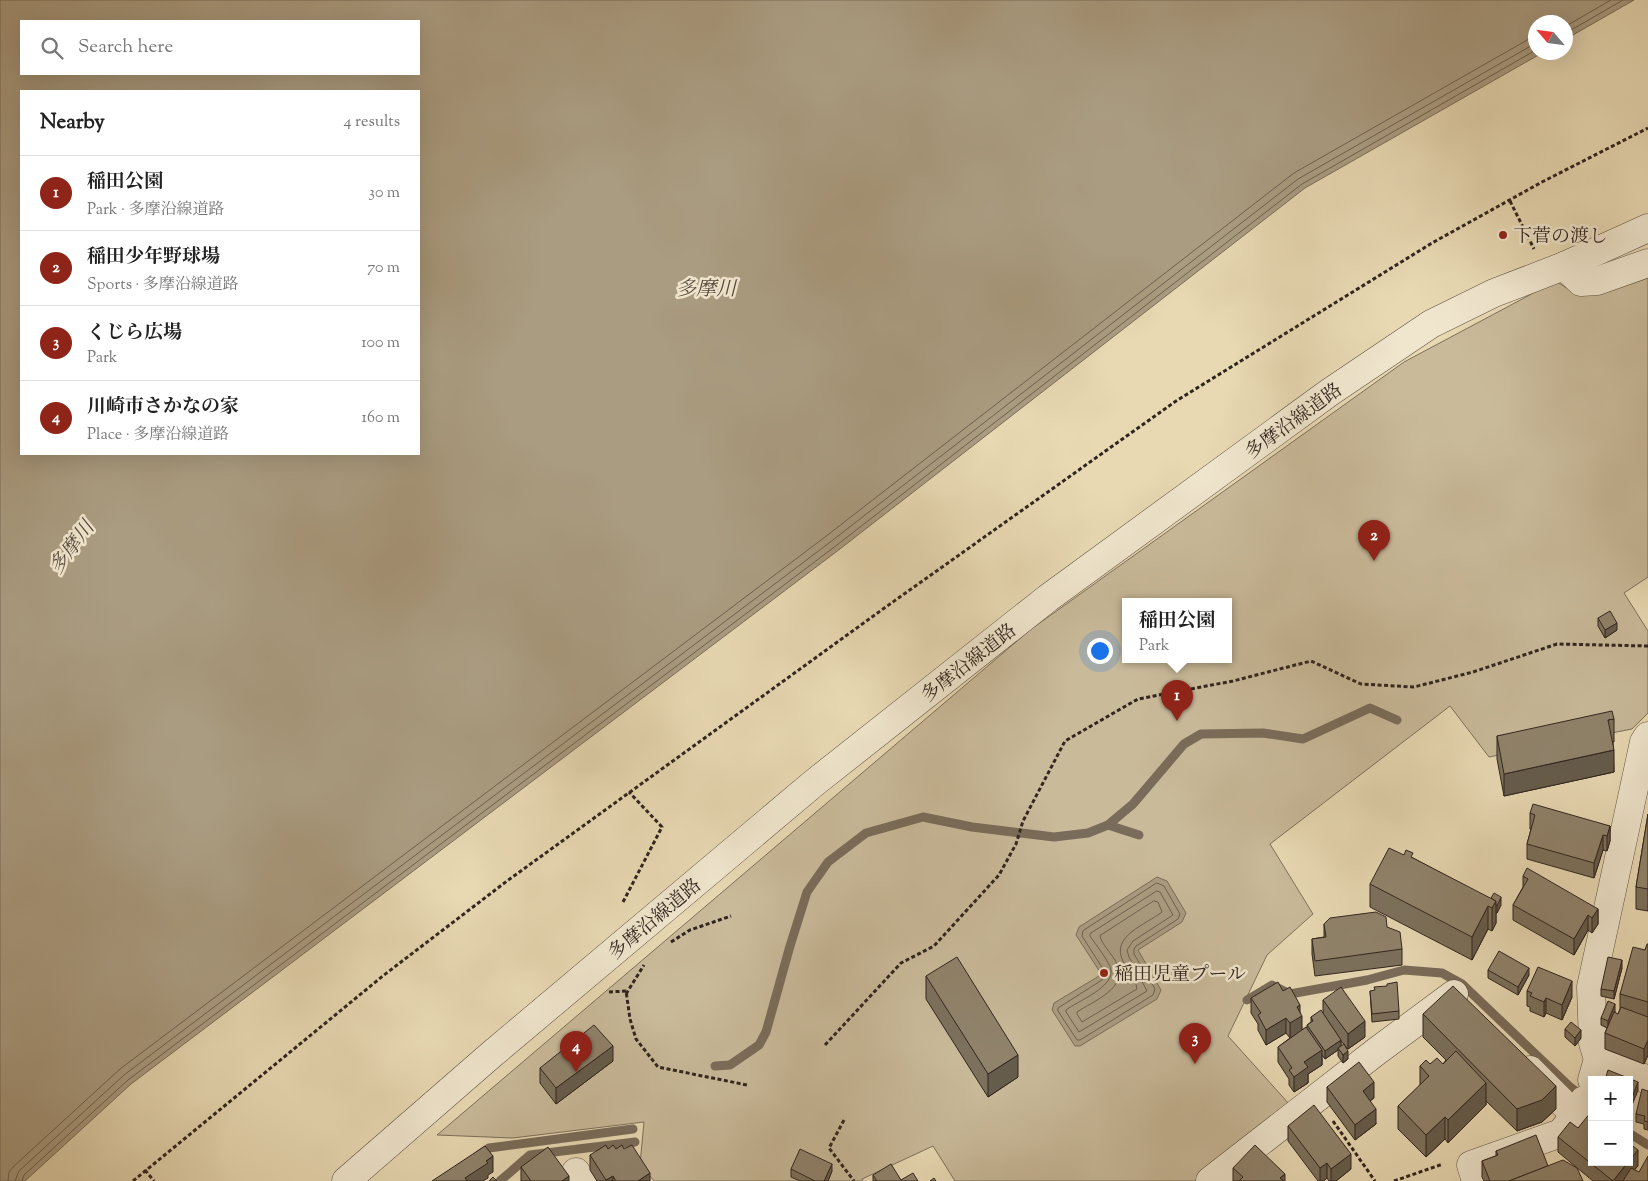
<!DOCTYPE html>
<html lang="en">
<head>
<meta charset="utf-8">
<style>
  body { margin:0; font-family:"Sorts Mill Goudy","Noto Serif JP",serif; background:#f6f6f6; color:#222 }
  .controls { position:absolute; right:15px; bottom:15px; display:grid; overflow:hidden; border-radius:0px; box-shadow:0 5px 20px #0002 }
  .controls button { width:45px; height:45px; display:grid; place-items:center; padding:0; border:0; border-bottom:1px solid #e0e0e0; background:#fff; color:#222; font:25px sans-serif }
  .compass { position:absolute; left:1528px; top:15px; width:45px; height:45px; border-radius:50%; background:#fff; box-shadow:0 5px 20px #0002; rotate:298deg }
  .you { position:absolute; left:1099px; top:650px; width:18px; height:18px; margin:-12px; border:4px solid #fff; border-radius:50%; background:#1a73e8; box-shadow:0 0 0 8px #1a73e833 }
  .badge { display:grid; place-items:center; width:32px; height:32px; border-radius:50%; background:#8f2418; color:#fff; font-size:16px; font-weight:700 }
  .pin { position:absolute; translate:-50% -41px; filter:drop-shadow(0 1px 2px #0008) }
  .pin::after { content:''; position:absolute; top:26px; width:18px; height:15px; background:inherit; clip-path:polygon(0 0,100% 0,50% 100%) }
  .popup { position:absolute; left:1122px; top:598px; width:110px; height:65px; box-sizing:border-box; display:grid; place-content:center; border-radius:0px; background:#fff; filter:drop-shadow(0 1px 4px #0005); font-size:16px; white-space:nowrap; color:#767676 }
  .popup b { font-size:19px; color:#222 }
  .popup::after { content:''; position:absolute; left:50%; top:100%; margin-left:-10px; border:10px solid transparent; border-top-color:#fff }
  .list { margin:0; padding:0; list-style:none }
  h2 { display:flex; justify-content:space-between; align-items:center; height:65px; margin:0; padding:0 20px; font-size:21px }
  h2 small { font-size:16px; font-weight:400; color:#767676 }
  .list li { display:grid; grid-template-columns:32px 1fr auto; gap:15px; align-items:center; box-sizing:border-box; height:75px; padding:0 20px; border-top:1px solid #e0e0e0 }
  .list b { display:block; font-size:19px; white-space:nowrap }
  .list p { margin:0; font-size:16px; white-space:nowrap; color:#767676 }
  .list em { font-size:16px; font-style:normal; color:#767676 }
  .icon { flex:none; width:28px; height:28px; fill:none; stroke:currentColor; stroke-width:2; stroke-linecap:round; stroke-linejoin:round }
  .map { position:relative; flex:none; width:1648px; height:1181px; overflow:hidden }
  .search { position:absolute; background:#fff; box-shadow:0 5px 20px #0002; left:20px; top:20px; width:400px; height:55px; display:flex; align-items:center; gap:12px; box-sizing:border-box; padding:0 18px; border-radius:0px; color:#767676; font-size:19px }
  .panel { position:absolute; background:#fff; box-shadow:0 5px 20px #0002; left:20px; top:90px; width:400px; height:365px; border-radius:0px }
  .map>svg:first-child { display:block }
</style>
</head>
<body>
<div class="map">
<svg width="1648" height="1181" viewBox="0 0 1648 1181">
  <rect width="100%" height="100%" fill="#e8d9b3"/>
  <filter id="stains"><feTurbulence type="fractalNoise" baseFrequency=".004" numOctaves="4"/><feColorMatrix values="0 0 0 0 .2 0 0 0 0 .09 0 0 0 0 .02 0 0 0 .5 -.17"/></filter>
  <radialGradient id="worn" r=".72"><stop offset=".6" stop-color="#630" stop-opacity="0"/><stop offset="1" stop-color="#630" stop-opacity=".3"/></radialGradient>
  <path fill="#c9ba9a" stroke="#7d705c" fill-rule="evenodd" d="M 1648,273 L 1648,577 L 1624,593 L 1648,631 L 1648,713 L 1632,729 L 1489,757 L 1450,706 L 1270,844 L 1313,914 L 1267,955 L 1228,1036 L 1290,1105 L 1195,1181 L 955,1181 L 933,1146 L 862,1179 L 863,1181 L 654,1181 L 640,1164 L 644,1122 L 513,1138 L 437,1135 L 1030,630 L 1404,362 L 1556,281 L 1571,291 ZM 1126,602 L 1228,602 L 1228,660 L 1126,660 Z"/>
  <g fill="#aa9c81" stroke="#7a6c5a" fill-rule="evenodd">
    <path d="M 0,0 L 1634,0 L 1566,39 L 1566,22 L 1536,22 L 1536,52 L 1542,53 L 1305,188 L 836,552 L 131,1084 L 25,1181 L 0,1181 ZM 21,21 L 419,21 L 419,74 L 21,74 ZM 21,91 L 419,91 L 419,454 L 21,454 Z"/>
    <path d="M 1157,877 L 1167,881 L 1186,913 L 1182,922 L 1138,950 L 1161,990 L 1157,999 L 1080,1046 L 1075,1046 L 1052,1010 L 1054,1003 L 1099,976 L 1100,972 L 1076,935 L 1079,927 Z"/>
  </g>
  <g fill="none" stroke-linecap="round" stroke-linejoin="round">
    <g stroke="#6e6050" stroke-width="1">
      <path d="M 1566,26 L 1611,0"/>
      <path d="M 1566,33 L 1623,0"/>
      <path d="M 1157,883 L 1164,886 L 1180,914 L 1178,919 L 1136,946 L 1134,949 L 1134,954 L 1155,989 L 1153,995 L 1080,1040 L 1077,1040 L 1058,1011 L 1058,1008 L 1102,980 L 1105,972 L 1082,936 L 1083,931 Z"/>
      <path d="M 1157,891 L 1160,892 L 1173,915 L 1133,941 L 1127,950 L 1129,957 L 1147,991 L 1079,1032 L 1066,1012 L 1066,1010 C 1078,1001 1114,987 1111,970 C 1109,961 1096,945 1090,936 L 1090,934 Z"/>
      <path d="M 1154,901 L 1158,902 L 1162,912 C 1147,924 1110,936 1123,961 C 1127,970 1136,979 1137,989 L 1082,1022 L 1077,1014 L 1077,1012 C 1093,1001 1130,988 1116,962 C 1112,954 1102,945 1100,936 Z"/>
      <path d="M 8,1181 L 9,1172 L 14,1166 L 120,1069 L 825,537 L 1294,173 L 1536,35"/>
      <path d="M 15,1181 L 19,1171 L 124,1075 L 829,543 L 1298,179 L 1536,43"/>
      <path d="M 22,1181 L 24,1175 L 128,1080 L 833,548 L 1302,184 L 1536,50"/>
    </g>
    <g stroke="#7a6c5a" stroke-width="9">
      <path d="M 1108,825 L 1139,835"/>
      <path d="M 1247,1000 L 1272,985 L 1290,994 L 1367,980 L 1404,970 L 1442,973 L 1462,984 L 1569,1086 L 1583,1097"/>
      <path d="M 715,1066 L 730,1065 L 759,1045 L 766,1032 L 790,946 L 807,892 L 828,862 L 866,833 L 923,817 L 972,827 L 1054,837 L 1088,833 L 1108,825 L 1133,804 L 1184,744 L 1201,734 L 1263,733 L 1303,739 L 1370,708 L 1397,720"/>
      <path d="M 1629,1133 L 1648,1145"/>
      <path d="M 479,1155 L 489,1148 L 633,1129"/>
      <path d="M 500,1181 L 530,1155 L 635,1142"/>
    </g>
    <defs>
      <g id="minor">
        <path d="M 1564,266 L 1581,282 L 1597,281 L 1648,263"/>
        <path d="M 1598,1059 L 1648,1080"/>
        <path d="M 1530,1070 L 1575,1115"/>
        <path d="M 1592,1080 L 1598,1059 L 1593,1043 L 1591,987 L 1644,742 L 1648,736"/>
        <path d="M 576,1172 L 582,1181"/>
        <path d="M 346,1181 L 492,1054 L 814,783 L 1048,598 L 1330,392 L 1431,324 L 1494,293 L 1564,266 L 1648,228"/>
        <path d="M 1210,1181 L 1377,1051 L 1454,994"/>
        <path d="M 1476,1181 L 1471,1165 L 1561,1133 L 1575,1115 L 1584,1100"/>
      </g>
    </defs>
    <use href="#minor" stroke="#5f5244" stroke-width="29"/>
    <g stroke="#31251f" stroke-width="3" stroke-dasharray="4 2.5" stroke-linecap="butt">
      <path d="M 1510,201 L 1534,249"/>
      <path d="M 623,902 L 662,827 L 629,792"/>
      <path d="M 671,942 L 690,930 L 731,916"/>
      <path d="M 609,992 L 626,991 L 630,1019 L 636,1039 L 658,1067 L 747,1085"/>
      <path d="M 626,994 L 644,965"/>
      <path d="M 825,1045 L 901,963 L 934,946 L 999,875 L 1016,844 L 1023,821 L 1065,741 L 1138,699 L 1233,681 L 1311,661 L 1361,684 L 1414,687 L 1473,672 L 1557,644 L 1648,646"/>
      <path d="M 844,1120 L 829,1148 L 854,1181"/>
      <path d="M 1333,1121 L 1375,1181"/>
      <path d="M 145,1170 L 154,1181"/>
      <path d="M 133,1181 L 384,975 L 507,881 L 883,609 L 1176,401 L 1432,243 L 1542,182 L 1648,128"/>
      <path d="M 1394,1181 L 1443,1164"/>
    </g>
    <use href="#minor" stroke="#f0e6ce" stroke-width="28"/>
  </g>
  <g fill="#7c715d" stroke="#31251f">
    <path d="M 1598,618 L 1617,630 L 1605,638 L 1598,626 Z"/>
    <path d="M 1614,719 L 1614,742 L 1613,742 L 1614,772 L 1504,796 L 1497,759 L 1497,736 Z"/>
    <path d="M 1530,813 L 1610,826 L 1610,841 L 1607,851 L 1603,850 L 1594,878 L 1527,859 L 1527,844 L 1531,829 L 1530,829 Z"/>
    <path d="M 1648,814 L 1648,911 L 1636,909 L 1636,887 Z"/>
    <path d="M 1404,855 L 1413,858 L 1501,905 L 1497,913 L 1496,913 L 1496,923 L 1492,931 L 1488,929 L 1472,960 L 1370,907 L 1370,884 Z"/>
    <path d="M 1523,876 L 1598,909 L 1598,924 L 1592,933 L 1588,930 L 1574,955 L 1513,920 L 1513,905 L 1523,887 Z"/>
    <path d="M 1324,924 L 1387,927 L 1402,949 L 1402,965 L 1315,976 L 1312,954 L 1312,939 L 1324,937 Z"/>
    <path d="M 1648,944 L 1648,1055 L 1644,1064 L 1605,1049 L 1605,1033 L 1607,1028 L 1601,1025 L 1601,1018 L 1615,1011 L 1615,1013 L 1618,1014 L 1620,1009 L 1620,994 Z"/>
    <path d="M 1622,968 L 1614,999 L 1601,996 L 1601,989 Z"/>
    <path d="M 1488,970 L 1529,975 L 1518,995 L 1488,978 Z"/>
    <path d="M 926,976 L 1018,1077 L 988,1097 L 926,999 Z"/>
    <path d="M 1370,991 L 1399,1011 L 1399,1019 L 1372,1022 Z"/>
    <path d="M 1527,991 L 1572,997 L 1562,1020 L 1546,1013 L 1544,1017 L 1530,1011 L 1530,1007 L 1527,1006 Z"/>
    <path d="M 1251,998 L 1300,1012 L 1302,1030 L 1307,1028 L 1307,1025 L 1311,1022 L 1311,1017 L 1323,1014 L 1323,1000 L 1365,1037 L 1348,1049 L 1341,1041 L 1341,1046 L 1348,1059 L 1343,1063 L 1338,1056 L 1338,1050 L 1325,1059 L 1322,1055 L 1322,1065 L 1308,1074 L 1308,1083 L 1294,1092 L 1289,1085 L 1289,1079 L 1278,1062 L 1278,1047 L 1290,1038 L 1286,1033 L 1266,1045 L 1258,1030 L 1258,1024 L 1251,1013 Z"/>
    <path d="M 1423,1014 L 1556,1109 L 1542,1122 L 1517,1131 L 1486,1101 L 1486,1105 L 1448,1143 L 1445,1139 L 1426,1157 L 1398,1129 L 1398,1106 L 1420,1086 L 1420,1066 L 1430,1064 L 1443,1064 L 1446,1060 L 1423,1037 Z"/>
    <path d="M 1565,1029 L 1581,1038 L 1575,1046 L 1565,1037 Z"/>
    <path d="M 613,1061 L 556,1104 L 540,1083 L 540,1068 Z"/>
    <path d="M 1629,1080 L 1638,1090 L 1631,1107 L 1629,1107 Z"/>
    <path d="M 1327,1087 L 1374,1098 L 1370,1101 L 1376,1124 L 1355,1140 L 1327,1102 Z"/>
    <path d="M 1648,1091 L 1648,1130 L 1644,1129 L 1644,1124 L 1636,1122 L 1636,1114 Z"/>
    <path d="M 1288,1126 L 1351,1169 L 1336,1181 L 1329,1181 L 1327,1178 L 1324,1181 L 1318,1181 L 1288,1141 Z"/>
    <path d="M 1578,1128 L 1638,1166 L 1634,1170 L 1648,1181 L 1593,1181 L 1558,1152 L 1558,1137 Z"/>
    <path d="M 608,1149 L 624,1149 L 650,1181 L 597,1181 L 590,1170 L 590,1155 Z"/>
    <path d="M 1496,1151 L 1548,1166 L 1583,1181 L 1484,1181 L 1482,1177 L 1482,1161 L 1496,1156 Z"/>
    <path d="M 521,1167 L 569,1181 L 521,1181 Z"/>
    <path d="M 1233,1168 L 1285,1181 L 1233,1181 Z"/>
    <path d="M 791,1169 L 832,1171 L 828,1181 L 800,1181 L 791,1177 Z"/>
    <path d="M 873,1175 L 901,1180 L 918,1181 L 873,1181 Z"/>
  </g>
  <g fill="#655c4c" stroke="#31251f">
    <path d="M 1617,623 L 1617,630 L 1605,638 L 1605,630 Z"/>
    <path d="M 1614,750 L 1614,772 L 1504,796 L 1504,774 Z"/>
    <path d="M 1610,826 L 1610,841 L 1607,851 L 1607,836 Z"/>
    <path d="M 1603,835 L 1603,850 L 1594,878 L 1594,863 Z"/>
    <path d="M 1501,897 L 1501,905 L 1497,913 L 1497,906 Z"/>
    <path d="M 1496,901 L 1496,923 L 1492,931 L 1492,908 Z"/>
    <path d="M 1488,906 L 1488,929 L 1472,960 L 1472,937 Z"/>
    <path d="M 1598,909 L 1598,924 L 1592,933 L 1592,918 Z"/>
    <path d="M 1588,915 L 1588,930 L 1574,955 L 1574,939 Z"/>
    <path d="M 1622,960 L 1622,968 L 1614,999 L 1614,991 Z"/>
    <path d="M 1529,968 L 1529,975 L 1518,995 L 1518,987 Z"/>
    <path d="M 1572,981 L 1572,997 L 1562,1020 L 1562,1005 Z"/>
    <path d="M 1546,998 L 1546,1013 L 1544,1017 L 1544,1002 Z"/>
    <path d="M 1615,1004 L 1615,1011 L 1608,1028 L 1608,1021 Z"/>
    <path d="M 1300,1005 L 1300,1017 L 1302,1016 L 1302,1031 L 1290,1039 L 1290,1023 L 1297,1007 Z"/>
    <path d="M 1286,1018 L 1286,1033 L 1266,1045 L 1266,1030 Z"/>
    <path d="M 1365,1021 L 1365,1037 L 1348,1049 L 1348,1034 Z"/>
    <path d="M 1581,1030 L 1581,1038 L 1575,1046 L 1575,1038 Z"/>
    <path d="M 1341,1040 L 1341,1047 L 1338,1048 L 1338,1050 L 1325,1059 L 1325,1051 Z"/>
    <path d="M 1648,1040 L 1648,1055 L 1644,1064 L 1644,1049 Z"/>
    <path d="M 613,1046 L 613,1061 L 556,1104 L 556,1088 Z"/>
    <path d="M 1322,1050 L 1322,1065 L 1308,1074 L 1308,1083 L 1294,1092 L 1294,1077 L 1304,1062 Z"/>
    <path d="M 1348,1051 L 1348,1059 L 1343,1063 L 1343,1055 Z"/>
    <path d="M 1018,1055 L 1018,1077 L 988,1097 L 988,1074 Z"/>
    <path d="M 1374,1082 L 1374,1098 L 1363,1106 L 1363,1091 Z"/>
    <path d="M 1638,1082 L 1638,1090 L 1631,1107 L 1631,1100 Z"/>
    <path d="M 1486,1083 L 1486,1105 L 1448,1143 L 1448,1120 Z"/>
    <path d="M 1556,1086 L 1556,1109 L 1542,1122 L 1517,1131 L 1517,1109 Z"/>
    <path d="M 1376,1109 L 1376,1124 L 1355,1140 L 1355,1125 Z"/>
    <path d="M 1445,1117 L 1445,1139 L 1426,1157 L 1426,1135 Z"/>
    <path d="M 1638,1150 L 1638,1166 L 1625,1181 L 1613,1181 L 1628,1162 L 1629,1162 L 1629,1161 Z"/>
    <path d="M 1351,1154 L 1351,1169 L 1336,1181 L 1331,1181 L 1331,1169 Z"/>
    <path d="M 493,1156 L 493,1172 L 488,1175 L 488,1178 L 483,1181 L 465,1181 L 465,1178 Z"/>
    <path d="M 1327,1163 L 1327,1178 L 1324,1181 L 1320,1181 L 1320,1168 Z"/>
    <path d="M 832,1164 L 832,1171 L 828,1181 L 824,1181 Z"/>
    <path d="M 650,1173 L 650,1181 L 638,1181 Z"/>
    <path d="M 1285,1174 L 1285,1181 L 1280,1181 L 1280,1178 Z"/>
    <path d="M 569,1176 L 569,1181 L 562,1181 Z"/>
    <path d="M 613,1176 L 613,1181 L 606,1181 L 606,1180 Z"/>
  </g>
  <g fill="#90836c" stroke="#31251f">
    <path d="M 1610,611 L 1617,623 L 1605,630 L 1598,618 Z"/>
    <path d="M 1612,711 L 1614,719 L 1608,720 L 1614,750 L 1504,774 L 1497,736 Z"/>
    <path d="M 1533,804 L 1610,826 L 1607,836 L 1603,835 L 1594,863 L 1527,844 L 1535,815 L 1530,813 Z"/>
    <path d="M 1648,814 L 1648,889 L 1636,887 Z"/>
    <path d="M 1389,848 L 1404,855 L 1406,850 L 1413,853 L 1411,857 L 1496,901 L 1492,908 L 1488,906 L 1472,937 L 1370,884 Z"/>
    <path d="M 1527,868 L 1598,909 L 1592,918 L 1588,915 L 1574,939 L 1513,905 L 1528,879 L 1523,876 Z"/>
    <path d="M 1494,893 L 1501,897 L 1497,906 L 1496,905 L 1496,901 L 1491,898 Z"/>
    <path d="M 1376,912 L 1386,917 L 1387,927 L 1400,932 L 1402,949 L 1315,961 L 1312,939 L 1326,937 L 1324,924 L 1330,918 Z"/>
    <path d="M 1647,944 L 1648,944 L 1648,1002 L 1620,994 L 1633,947 L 1645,950 Z"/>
    <path d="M 1499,951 L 1529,968 L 1518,987 L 1488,970 Z"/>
    <path d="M 957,957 L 1018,1055 L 988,1074 L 926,976 Z"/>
    <path d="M 1608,957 L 1622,960 L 1614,991 L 1601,989 Z"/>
    <path d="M 1538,967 L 1572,981 L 1562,1005 L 1546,998 L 1544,1002 L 1530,996 L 1532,993 L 1527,991 Z"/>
    <path d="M 1278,982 L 1283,991 L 1290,987 L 1300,1005 L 1297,1007 L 1302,1016 L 1290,1023 L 1286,1018 L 1266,1030 L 1258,1015 L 1261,1013 L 1251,998 Z"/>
    <path d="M 1397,982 L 1399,1011 L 1372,1014 L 1370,991 L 1375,990 L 1374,987 L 1387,986 L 1387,984 Z"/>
    <path d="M 1453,986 L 1556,1086 L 1542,1100 L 1517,1109 L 1423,1014 Z"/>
    <path d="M 1341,987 L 1365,1021 L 1348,1034 L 1323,1000 Z"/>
    <path d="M 1608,1001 L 1615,1004 L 1608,1021 L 1601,1018 Z"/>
    <path d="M 1621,1007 L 1648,1017 L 1648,1040 L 1644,1049 L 1605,1033 L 1614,1012 L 1618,1014 Z"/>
    <path d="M 1321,1010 L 1341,1040 L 1325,1051 L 1307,1025 L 1313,1021 L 1311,1017 Z"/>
    <path d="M 1571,1022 L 1581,1030 L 1575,1038 L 1565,1029 Z"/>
    <path d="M 594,1025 L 613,1046 L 556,1088 L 540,1068 Z"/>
    <path d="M 1306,1027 L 1322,1050 L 1304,1062 L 1308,1067 L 1294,1077 L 1289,1070 L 1292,1068 L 1278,1047 Z"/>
    <path d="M 1344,1044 L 1348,1051 L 1343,1055 L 1338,1048 Z"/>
    <path d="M 1456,1051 L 1486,1083 L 1448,1120 L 1445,1117 L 1426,1135 L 1398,1106 L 1429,1076 L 1420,1066 L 1426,1060 L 1430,1064 L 1437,1058 L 1443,1064 Z"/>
    <path d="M 1359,1062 L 1374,1082 L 1363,1091 L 1376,1109 L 1355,1125 L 1327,1087 Z"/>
    <path d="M 1608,1070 L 1638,1082 L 1631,1100 L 1629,1099 L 1629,1080 L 1605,1080 Z"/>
    <path d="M 1642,1089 L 1648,1091 L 1648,1122 L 1644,1121 L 1645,1116 L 1636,1114 Z"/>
    <path d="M 1314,1105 L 1351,1154 L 1331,1169 L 1327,1163 L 1320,1168 L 1288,1126 Z"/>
    <path d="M 1591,1112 L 1592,1113 L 1592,1162 L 1628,1162 L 1613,1181 L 1558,1137 L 1570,1122 L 1578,1128 Z"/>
    <path d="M 1536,1135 L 1548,1166 L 1509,1181 L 1490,1181 L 1482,1161 L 1498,1155 L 1496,1151 Z"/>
    <path d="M 1629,1143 L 1638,1150 L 1629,1161 Z"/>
    <path d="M 606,1145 L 608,1149 L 613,1145 L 616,1149 L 622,1145 L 624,1149 L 632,1145 L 650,1173 L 638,1181 L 616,1181 L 613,1176 L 606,1180 L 590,1155 Z"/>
    <path d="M 1255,1145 L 1285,1174 L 1280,1178 L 1283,1181 L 1239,1181 L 1243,1177 L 1233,1168 Z"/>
    <path d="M 485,1146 L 493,1156 L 486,1161 L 488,1163 L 465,1178 L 467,1181 L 432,1181 Z"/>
    <path d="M 548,1147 L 569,1176 L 562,1181 L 531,1181 L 521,1167 Z"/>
    <path d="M 800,1149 L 832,1164 L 824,1181 L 815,1181 L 791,1169 Z"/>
    <path d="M 1648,1156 L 1648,1181 L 1623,1181 L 1631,1168 L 1639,1172 Z"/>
    <path d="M 1563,1160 L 1577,1168 L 1583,1181 L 1509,1181 Z"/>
    <path d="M 891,1164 L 901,1180 L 913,1173 L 918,1181 L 877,1181 L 873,1175 Z"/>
    <path d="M 493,1177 L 497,1181 L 489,1181 Z"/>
    <path d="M 934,1178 L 936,1181 L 930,1181 Z"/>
  </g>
  <g fill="#8f2418" stroke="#f0e6ce" stroke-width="2">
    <circle cx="1503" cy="235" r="5"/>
    <circle cx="1104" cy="973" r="5"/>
  </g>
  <g text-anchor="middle" stroke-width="5" stroke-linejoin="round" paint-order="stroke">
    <g font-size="19" fill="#31251f" stroke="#f0e6ce" text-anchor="start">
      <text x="1513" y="242">下菅の渡し</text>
      <text x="1114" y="980">稲田児童プール</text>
    </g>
    <g font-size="19" fill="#31251f" stroke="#f0e6ce">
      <text transform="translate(1293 420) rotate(-36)" y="7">多摩沿線道路</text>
      <text transform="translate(968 662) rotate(-38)" y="7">多摩沿線道路</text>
      <text transform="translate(654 918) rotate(-40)" y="7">多摩沿線道路</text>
    </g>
    <g font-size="20" font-style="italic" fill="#55493c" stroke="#f0e6ce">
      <text x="706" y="295">多摩川</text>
      <text transform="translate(71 547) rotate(-53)" y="7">多摩川</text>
    </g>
  </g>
  <rect width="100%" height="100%" filter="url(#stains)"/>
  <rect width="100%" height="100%" fill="url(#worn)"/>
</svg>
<div class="controls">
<button>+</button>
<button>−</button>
</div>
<svg class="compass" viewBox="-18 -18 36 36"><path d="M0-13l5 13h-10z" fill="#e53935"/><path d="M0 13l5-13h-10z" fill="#767676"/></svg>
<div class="you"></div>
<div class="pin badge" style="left:1177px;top:721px">1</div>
<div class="popup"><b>稲田公園</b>Park</div>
<div class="pin badge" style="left:1374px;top:561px">2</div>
<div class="pin badge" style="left:1195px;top:1064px">3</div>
<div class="pin badge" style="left:576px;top:1072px">4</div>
<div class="search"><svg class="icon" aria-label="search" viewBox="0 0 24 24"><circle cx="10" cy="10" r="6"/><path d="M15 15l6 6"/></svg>Search here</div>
<section class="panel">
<h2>Nearby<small>4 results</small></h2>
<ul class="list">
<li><span class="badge">1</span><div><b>稲田公園</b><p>Park · 多摩沿線道路</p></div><em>30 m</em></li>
<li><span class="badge">2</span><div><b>稲田少年野球場</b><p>Sports · 多摩沿線道路</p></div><em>70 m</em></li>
<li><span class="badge">3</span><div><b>くじら広場</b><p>Park</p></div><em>100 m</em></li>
<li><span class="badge">4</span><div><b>川崎市さかなの家</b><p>Place · 多摩沿線道路</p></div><em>160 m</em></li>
</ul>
</section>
</div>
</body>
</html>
